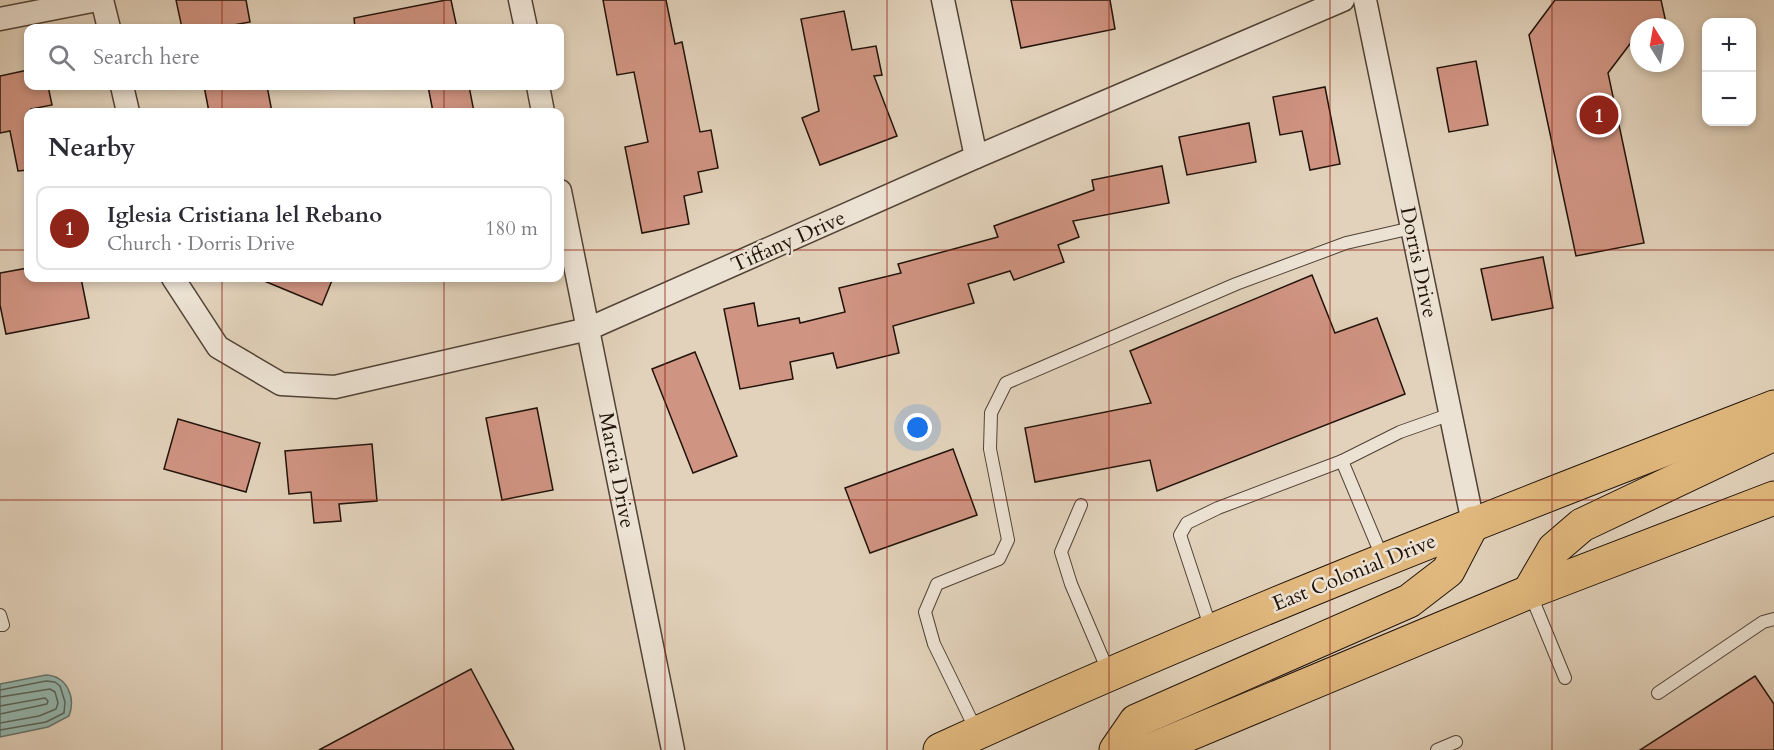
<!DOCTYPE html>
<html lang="en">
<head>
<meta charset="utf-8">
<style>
  body { margin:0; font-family:Cardo,serif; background:#f2f2f3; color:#2b2b33 }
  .controls { position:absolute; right:18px; top:18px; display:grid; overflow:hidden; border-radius:12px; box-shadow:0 3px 9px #0003 }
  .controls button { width:54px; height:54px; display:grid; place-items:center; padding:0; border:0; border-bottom:2px solid #e1e1e2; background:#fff; color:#2b2b33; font:30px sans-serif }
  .compass { position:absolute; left:1630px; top:18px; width:54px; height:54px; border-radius:50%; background:#fff; box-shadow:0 3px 9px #0003; rotate:349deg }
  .you { position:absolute; left:918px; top:428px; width:21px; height:21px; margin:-15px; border:4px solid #fff; border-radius:50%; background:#1a73e8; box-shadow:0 0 0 9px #1a73e833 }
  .badge { display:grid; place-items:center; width:39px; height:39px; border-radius:50%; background:#8f2418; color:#fff; font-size:20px; font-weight:700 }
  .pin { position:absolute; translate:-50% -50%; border:3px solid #fff; box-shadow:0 2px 6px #0006 }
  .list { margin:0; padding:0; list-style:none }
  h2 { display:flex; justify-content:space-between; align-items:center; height:78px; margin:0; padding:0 24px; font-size:26px }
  h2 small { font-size:20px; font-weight:400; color:#7c7c81 }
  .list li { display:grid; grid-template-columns:39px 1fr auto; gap:18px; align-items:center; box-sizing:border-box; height:84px; margin:0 12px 12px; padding:0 12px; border:2px solid #e1e1e2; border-radius:12px }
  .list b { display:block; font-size:22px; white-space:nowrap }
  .list p { margin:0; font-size:20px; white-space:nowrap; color:#7c7c81 }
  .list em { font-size:20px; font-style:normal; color:#7c7c81 }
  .icon { flex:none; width:33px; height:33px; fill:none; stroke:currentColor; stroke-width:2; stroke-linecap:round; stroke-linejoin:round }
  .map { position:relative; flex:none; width:1774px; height:750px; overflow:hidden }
  .search { position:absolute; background:#fff; box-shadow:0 3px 9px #0003; left:24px; top:24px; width:540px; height:66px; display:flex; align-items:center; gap:15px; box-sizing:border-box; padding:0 21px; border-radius:12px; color:#7c7c81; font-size:22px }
  .panel { position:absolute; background:#fff; box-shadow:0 3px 9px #0003; left:24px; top:108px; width:540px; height:174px; border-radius:12px }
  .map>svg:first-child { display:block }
</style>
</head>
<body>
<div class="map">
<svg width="1774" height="750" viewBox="0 0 1774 750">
  <rect width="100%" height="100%" fill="#e2d2bb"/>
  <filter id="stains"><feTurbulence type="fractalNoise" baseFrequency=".00333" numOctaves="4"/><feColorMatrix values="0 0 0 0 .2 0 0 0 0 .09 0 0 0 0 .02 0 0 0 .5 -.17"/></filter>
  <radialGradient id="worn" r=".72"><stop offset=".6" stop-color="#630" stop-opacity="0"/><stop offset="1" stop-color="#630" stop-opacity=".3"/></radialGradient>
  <path fill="#95b8b0" stroke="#67766e" stroke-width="1.5" d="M 46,675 C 67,676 76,697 69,716 L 48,727 L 0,737 L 0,684 Z"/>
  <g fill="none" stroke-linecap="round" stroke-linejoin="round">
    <g stroke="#5b665d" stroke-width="1.5">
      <path d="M 0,690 L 46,681 L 55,682 L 60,686 L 65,702 L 64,713 L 46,722 L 0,730"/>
      <path d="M 0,697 L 50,689 L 55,692 L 58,703 L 56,709 L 39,716 L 0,723"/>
      <path d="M 0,706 L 45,698 L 48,701 L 47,704 L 0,714"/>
    </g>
  </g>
  <g fill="#d09482" stroke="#21130a" stroke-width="1.5">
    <path d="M 176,0 L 246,0 L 250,22 L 217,28 L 182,28 Z"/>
    <path d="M 446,0 L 451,0 L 457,28 L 355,28 L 354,18 Z"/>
    <path d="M 603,0 L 666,0 L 675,44 L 682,42 L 700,132 L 711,130 L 718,168 L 698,172 L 702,192 L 684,196 L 689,224 L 642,233 L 625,147 L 648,142 L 634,72 L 617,75 Z"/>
    <path d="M 1011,0 L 1110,0 L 1115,29 L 1021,48 Z"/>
    <path d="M 1555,0 L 1661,0 L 1667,27 L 1639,27 L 1639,39 L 1633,40 L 1608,73 L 1644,243 L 1576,256 L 1529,35 Z"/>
    <path d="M 844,11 L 852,50 L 876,46 L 882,75 L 874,76 L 897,136 L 820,165 L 802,118 L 819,111 L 801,19 Z"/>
    <path d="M 1476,61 L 1488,125 L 1449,132 L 1437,68 Z"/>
    <path d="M 28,70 L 28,86 L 48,86 L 52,105 L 31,109 L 32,112 L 28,112 L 28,170 L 18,171 L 10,131 L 0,133 L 0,76 Z"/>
    <path d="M 204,86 L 267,86 L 272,112 L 209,112 Z"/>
    <path d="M 428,86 L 469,86 L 474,112 L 433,112 Z"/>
    <path d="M 1325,87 L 1340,164 L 1310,170 L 1302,131 L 1280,135 L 1273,97 Z"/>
    <path d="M 1249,123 L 1256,162 L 1187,175 L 1179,137 Z"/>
    <path d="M 1162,166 L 1169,203 L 1073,221 L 1079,237 L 1058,245 L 1064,262 L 1014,280 L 1010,271 L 968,284 L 974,303 L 893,326 L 899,353 L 837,368 L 833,353 L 790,362 L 793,379 L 740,389 L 724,309 L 754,303 L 758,326 L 799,318 L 800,323 L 845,312 L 839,288 L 901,273 L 898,264 L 998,237 L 994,226 L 1094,190 L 1092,180 Z"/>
    <path d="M 1543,257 L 1553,308 L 1492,320 L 1481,269 Z"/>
    <path d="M 28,268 L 28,278 L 81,278 L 89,318 L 6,334 L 0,305 L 0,273 Z"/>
    <path d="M 1312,275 L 1335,333 L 1377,318 L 1405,394 L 1157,491 L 1150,460 L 1035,482 L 1025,428 L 1151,403 L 1130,351 Z"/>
    <path d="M 257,278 L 333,278 L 322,305 Z"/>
    <path d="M 695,352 L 737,456 L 693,473 L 652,369 Z"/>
    <path d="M 537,408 L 553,490 L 502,500 L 486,418 Z"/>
    <path d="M 178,419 L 260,443 L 246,492 L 164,469 Z"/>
    <path d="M 372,444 L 377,501 L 339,504 L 341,521 L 314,523 L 311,492 L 289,494 L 285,451 Z"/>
    <path d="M 953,449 L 977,515 L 870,553 L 845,488 Z"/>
    <path d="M 471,669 L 514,750 L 319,750 Z"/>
    <path d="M 1755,676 L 1774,704 L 1774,750 L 1640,750 Z"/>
  </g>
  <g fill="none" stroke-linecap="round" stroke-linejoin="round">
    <defs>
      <g id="lane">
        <path d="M 1342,461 L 1383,559"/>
        <path d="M 1081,505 L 1061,552 L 1071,584 L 1109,673"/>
        <path d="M 1530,593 L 1565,678"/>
        <path d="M 0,615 L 3,625 L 0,625"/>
        <path d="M 1211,629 L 1180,535 L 1187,523 L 1218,508 L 1342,461 L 1400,432 L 1451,414"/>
        <path d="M 1658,693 L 1763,622 L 1774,619"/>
        <path d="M 977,732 L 934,644 L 925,612 L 937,584 L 999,559 L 1008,540 L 990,449 L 991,413 L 1006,383 L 1236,284 L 1346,243 L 1412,228"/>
        <path d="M 1437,750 L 1456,742"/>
      </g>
      <g id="street">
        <path d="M 102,0 L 109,28"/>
        <path d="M 520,0 L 526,28"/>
        <path d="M 943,0 L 976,157"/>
        <path d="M 1365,0 L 1473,523"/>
        <path d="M 0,19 L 97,0"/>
        <path d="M 122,86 L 128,112"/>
        <path d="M 538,86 L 543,112"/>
        <path d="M 560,191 L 673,750"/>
        <path d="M 173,278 L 218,347 L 281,384 L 335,387 L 588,329 L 976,157 L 1343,0"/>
      </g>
      <g id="highway">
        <path d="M 1529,592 L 1554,549 L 1582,525 L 1774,434"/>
        <path d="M 940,750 C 1213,624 1493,516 1774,407"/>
        <path d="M 1116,750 L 1136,721 L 1409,601 L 1448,571 L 1473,523"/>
        <path d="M 1151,750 L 1529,592 L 1774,498"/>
      </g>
    </defs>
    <use href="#lane" stroke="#514336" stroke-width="14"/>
    <use href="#street" stroke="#514336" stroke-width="25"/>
    <use href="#highway" stroke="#21130a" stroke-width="35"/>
    <use href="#lane" stroke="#ece2d3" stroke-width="12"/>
    <use href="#street" stroke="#ece2d3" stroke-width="22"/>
    <use href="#highway" stroke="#e1b97e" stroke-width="33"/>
  </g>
  <path fill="none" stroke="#8f2418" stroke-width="1.5" stroke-opacity="0.55" d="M 222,0 L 222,28M 444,0 L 444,28M 665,0 L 665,750M 887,0 L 887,750M 1109,0 L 1109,750M 1330,0 L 1330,750M 1552,0 L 1552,750M 222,86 L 222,112M 444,86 L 444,112M 0,250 L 28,250M 560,250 L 1774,250M 222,278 L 222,750M 444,278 L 444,750M 0,500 L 1774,500"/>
  <g text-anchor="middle" stroke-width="5" stroke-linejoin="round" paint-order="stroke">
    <g font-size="21" fill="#21130a" stroke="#ece2d3">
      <text transform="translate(788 241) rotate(-24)" y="7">Tiffany Drive</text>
      <text transform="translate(1419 262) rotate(78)" y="7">Dorris Drive</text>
      <text transform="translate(617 470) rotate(79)" y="7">Marcia Drive</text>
      <text transform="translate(1354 572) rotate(-22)" y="7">East Colonial Drive</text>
    </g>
  </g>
  <rect width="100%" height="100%" filter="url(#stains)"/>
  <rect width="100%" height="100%" fill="url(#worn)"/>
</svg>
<div class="controls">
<button>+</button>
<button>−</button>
</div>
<svg class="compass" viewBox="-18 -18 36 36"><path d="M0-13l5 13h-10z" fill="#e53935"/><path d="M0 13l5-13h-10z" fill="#7c7c81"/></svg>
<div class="you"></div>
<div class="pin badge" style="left:1599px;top:115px">1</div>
<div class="search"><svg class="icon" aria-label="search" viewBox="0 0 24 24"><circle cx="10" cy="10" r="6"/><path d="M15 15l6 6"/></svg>Search here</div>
<section class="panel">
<h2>Nearby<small></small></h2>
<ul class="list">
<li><span class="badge">1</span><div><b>Iglesia Cristiana lel Rebano</b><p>Church · Dorris Drive</p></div><em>180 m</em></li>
</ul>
</section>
</div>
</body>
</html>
